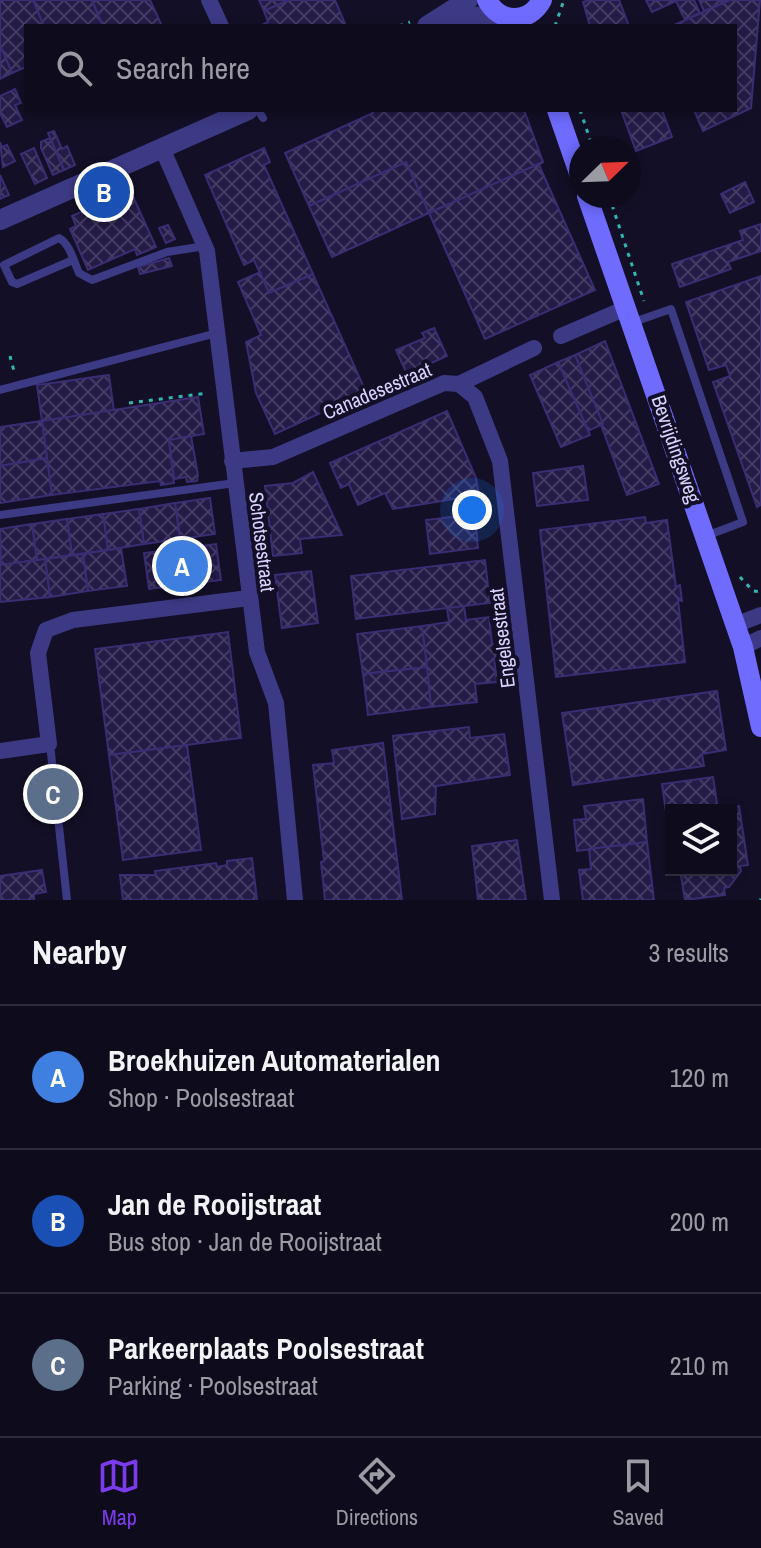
<!DOCTYPE html>
<html lang="en">
<head>
<meta charset="utf-8">
<style>
  body { margin:0; font-family:"Archivo Narrow",sans-serif; background:#171425; color:#f1f3f6 }
  .controls { position:absolute; right:24px; bottom:24px; display:grid; overflow:hidden; border-radius:0px; box-shadow:0 4px 12px #0003 }
  .controls button { width:72px; height:72px; display:grid; place-items:center; padding:0; border:0; border-bottom:2px solid #2e2b3b; background:#0e0b1c; color:#f1f3f6; font:40px sans-serif }
  .compass { position:absolute; left:569px; top:136px; width:72px; height:72px; border-radius:50%; background:#0e0b1c; box-shadow:0 4px 12px #0003; rotate:67deg }
  .you { position:absolute; left:472px; top:510px; width:28px; height:28px; margin:-20px; border:6px solid #fff; border-radius:50%; background:#1a73e8; box-shadow:0 0 0 12px #1a73e833 }
  .badge { display:grid; place-items:center; width:52px; height:52px; border-radius:50%; background:#7c3aed; color:#fff; font-size:26px; font-weight:700 }
  .pin { position:absolute; translate:-50% -50%; border:4px solid #fff; box-shadow:0 2px 8px #0006 }
  .list { margin:0; padding:0; list-style:none }
  h2 { display:flex; justify-content:space-between; align-items:center; height:104px; margin:0; padding:0 32px; font-size:34px }
  h2 small { font-size:26px; font-weight:400; color:#9b9ba3 }
  .list li { display:grid; grid-template-columns:52px 1fr auto; gap:24px; align-items:center; box-sizing:border-box; height:144px; padding:0 32px; border-top:2px solid #2e2b3b }
  .list b { display:block; font-size:30px; white-space:nowrap }
  .list p { margin:0; font-size:26px; white-space:nowrap; color:#9b9ba3 }
  .list em { font-size:26px; font-style:normal; color:#9b9ba3 }
  .icon { flex:none; width:44px; height:44px; fill:none; stroke:currentColor; stroke-width:2; stroke-linecap:round; stroke-linejoin:round }
  .map { position:relative; flex:none; width:761px; height:900px; overflow:hidden }
  .search { position:absolute; background:#0e0b1c; box-shadow:0 4px 12px #0003; left:24px; right:24px; top:24px; height:88px; display:flex; align-items:center; gap:20px; box-sizing:border-box; padding:0 28px; border-radius:0px; color:#9b9ba3; font-size:30px }
  .sheet { height:536px; background:#0e0b1c }
  nav { display:flex; justify-content:space-around; align-items:center; box-sizing:border-box; height:112px; border-top:2px solid #2e2b3b; background:#0e0b1c; font-size:22px; color:#9b9ba3 }
  nav a { display:grid; justify-items:center; gap:4px }
  nav .on { color:#7c3aed }
  .map>svg:first-child { display:block }
</style>
</head>
<body>
<div class="map">
<svg width="761" height="900" viewBox="0 0 761 900">
  <defs>
    <pattern id="building-cross-hatch" width="8" height="8" patternUnits="userSpaceOnUse" patternTransform="scale(2)"><rect width="8" height="8" fill="#241b47"/><path d="M0 0l8 8M0 8l8-8" fill="none" stroke="#433b63"/></pattern>
  </defs>
  <rect width="100%" height="100%" fill="#130f26"/>
  <g fill="url(#building-cross-hatch)" stroke="#3b2d73" stroke-width="2">
    <path d="M 0,0 L 33,0 L 44,26 L 26,26 L 26,67 L 12,73 L 0,45 Z"/>
    <path d="M 33,0 L 92,0 L 103,26 L 44,26 Z"/>
    <path d="M 92,0 L 150,0 L 162,26 L 103,26 Z"/>
    <path d="M 259,0 L 289,0 L 264,11 Z"/>
    <path d="M 289,0 L 335,0 L 346,26 L 260,26 L 268,22 L 264,11 Z"/>
    <path d="M 589,0 L 619,0 L 629,26 L 590,26 L 583,2 Z"/>
    <path d="M 646,0 L 694,0 L 700,13 L 685,20 L 676,1 L 652,12 Z"/>
    <path d="M 699,0 L 728,0 L 728,1 L 704,11 Z"/>
    <path d="M 730,0 L 760,0 L 751,108 L 703,131 L 694,110 L 735,110 L 735,26 L 672,26 Z"/>
    <path d="M 0,45 L 12,73 L 0,79 Z"/>
    <path d="M 15,89 L 21,103 L 15,105 L 22,120 L 7,127 L 0,113 L 0,96 Z"/>
    <path d="M 371,110 L 524,110 L 543,162 L 429,213 L 406,162 L 309,206 L 285,153 L 373,113 Z"/>
    <path d="M 621,110 L 662,110 L 672,137 L 636,151 Z"/>
    <path d="M 54,131 L 62,149 L 67,146 L 75,165 L 64,170 L 48,133 Z"/>
    <path d="M 50,138 L 64,170 L 53,175 L 41,148 L 41,142 Z"/>
    <path d="M 0,142 L 2,147 L 7,145 L 15,161 L 3,167 Z"/>
    <path d="M 34,148 L 47,178 L 35,184 L 21,154 Z"/>
    <path d="M 264,148 L 270,162 L 264,165 L 313,274 L 269,293 L 254,260 L 244,265 L 205,175 Z"/>
    <path d="M 406,162 L 429,213 L 332,257 L 309,206 Z"/>
    <path d="M 543,162 L 539,165 L 595,290 L 485,339 L 429,213 Z"/>
    <path d="M 0,175 L 9,195 L 0,199 Z"/>
    <path d="M 745,182 L 754,202 L 730,213 L 721,194 Z"/>
    <path d="M 130,190 L 156,247 L 137,255 L 135,249 L 88,270 L 70,229 L 76,226 L 72,216 Z"/>
    <path d="M 761,224 L 761,251 L 728,262 L 731,269 L 680,287 L 672,264 L 743,240 L 740,231 Z"/>
    <path d="M 168,225 L 175,239 L 166,243 L 159,228 Z"/>
    <path d="M 169,258 L 172,266 L 140,274 L 138,267 Z"/>
    <path d="M 260,272 L 269,293 L 313,274 L 366,392 L 275,434 L 256,393 L 246,342 L 261,335 L 238,282 Z"/>
    <path d="M 761,276 L 761,505 L 757,507 L 713,382 L 730,376 L 726,365 L 709,370 L 686,302 Z"/>
    <path d="M 434,328 L 447,356 L 407,374 L 396,350 L 425,338 L 422,333 Z"/>
    <path d="M 605,341 L 659,484 L 627,495 L 575,355 Z"/>
    <path d="M 575,355 L 603,424 L 588,431 L 558,362 Z"/>
    <path d="M 558,362 L 590,435 L 561,447 L 530,375 Z"/>
    <path d="M 109,375 L 114,411 L 42,421 L 37,385 Z"/>
    <path d="M 198,397 L 204,434 L 169,440 L 174,483 L 161,485 L 160,481 L 52,495 L 42,421 Z"/>
    <path d="M 447,411 L 476,478 L 479,495 L 393,509 L 385,493 L 358,505 L 349,484 L 341,488 L 330,463 Z"/>
    <path d="M 42,421 L 47,458 L 0,466 L 0,427 Z"/>
    <path d="M 191,436 L 198,475 L 197,481 L 187,482 L 186,477 L 174,479 L 169,440 Z"/>
    <path d="M 47,458 L 52,495 L 0,503 L 0,466 Z"/>
    <path d="M 583,466 L 588,500 L 537,506 L 533,473 Z"/>
    <path d="M 313,472 L 342,535 L 300,539 L 302,553 L 273,556 L 265,486 L 293,483 Z"/>
    <path d="M 210,498 L 215,534 L 180,539 L 175,503 Z"/>
    <path d="M 175,503 L 180,539 L 144,544 L 139,509 Z"/>
    <path d="M 139,509 L 144,544 L 108,550 L 103,514 Z"/>
    <path d="M 103,514 L 108,550 L 72,555 L 67,519 Z"/>
    <path d="M 475,514 L 478,548 L 430,554 L 426,520 Z"/>
    <path d="M 645,517 L 646,523 L 667,520 L 676,587 L 680,585 L 682,601 L 678,600 L 685,662 L 556,677 L 540,530 Z"/>
    <path d="M 67,519 L 72,555 L 37,560 L 32,524 Z"/>
    <path d="M 32,524 L 37,560 L 1,565 L 0,529 Z"/>
    <path d="M 216,544 L 221,580 L 149,589 L 144,553 Z"/>
    <path d="M 121,548 L 127,586 L 88,591 L 83,554 Z"/>
    <path d="M 83,554 L 88,591 L 50,597 L 45,559 Z"/>
    <path d="M 45,559 L 50,597 L 0,602 L 0,565 Z"/>
    <path d="M 485,560 L 490,603 L 356,619 L 351,576 Z"/>
    <path d="M 311,571 L 318,623 L 282,628 L 275,575 Z"/>
    <path d="M 464,606 L 466,620 L 489,617 L 492,643 L 500,655 L 494,658 L 497,682 L 475,684 L 477,702 L 431,707 L 422,626 L 449,622 L 447,608 Z"/>
    <path d="M 422,626 L 427,667 L 363,674 L 357,634 Z"/>
    <path d="M 228,632 L 241,738 L 109,755 L 95,649 Z"/>
    <path d="M 427,667 L 431,707 L 368,715 L 363,674 Z"/>
    <path d="M 717,691 L 726,750 L 702,754 L 704,766 L 573,785 L 562,713 Z"/>
    <path d="M 469,727 L 470,738 L 504,734 L 510,775 L 436,786 L 435,814 L 402,819 L 393,736 Z"/>
    <path d="M 383,743 L 402,900 L 325,900 L 321,862 L 324,861 L 313,765 L 334,763 L 332,750 Z"/>
    <path d="M 187,745 L 201,850 L 123,860 L 109,755 Z"/>
    <path d="M 713,777 L 718,810 L 671,810 L 668,826 L 662,784 Z"/>
    <path d="M 643,799 L 647,842 L 577,851 L 574,820 L 586,819 L 584,806 Z"/>
    <path d="M 739,806 L 748,865 L 740,866 L 741,871 L 729,887 L 724,888 L 725,895 L 685,900 L 680,870 L 731,870 L 731,810 L 717,809 Z"/>
    <path d="M 517,840 L 526,900 L 478,900 L 472,846 Z"/>
    <path d="M 647,842 L 654,900 L 583,900 L 579,870 L 591,869 L 589,849 Z"/>
    <path d="M 252,858 L 257,900 L 123,900 L 120,875 L 156,875 L 155,871 L 216,863 L 217,867 L 227,865 L 227,861 Z"/>
    <path d="M 42,870 L 46,892 L 34,894 L 34,900 L 0,900 L 0,876 Z"/>
  </g>
  <g fill="none" stroke-linecap="round" stroke-linejoin="round">
    <g stroke="#2fb8b0" stroke-width="3" stroke-dasharray="4 6" stroke-linecap="butt">
      <path d="M 399,26 L 410,22"/>
      <path d="M 555,26 L 564,0"/>
      <path d="M 580,110 L 593,148"/>
      <path d="M 609,196 L 644,301"/>
      <path d="M 10,356 L 15,375"/>
      <path d="M 129,403 L 208,393"/>
      <path d="M 740,577 L 753,591 L 761,592"/>
      <path d="M 760,900 L 761,899"/>
    </g>
    <g stroke="#3d3a85" stroke-width="8">
      <path d="M 258,110 L 263,118"/>
      <path d="M 73,260 L 17,284 L 12,282 L 4,265 L 59,238 C 70,244 74,262 79,273 L 92,280 L 167,252 L 205,246"/>
      <path d="M 631,323 L 671,309 L 743,522 L 706,536"/>
      <path d="M 0,390 L 217,333"/>
      <path d="M 0,515 L 235,483"/>
      <path d="M 50,744 L 67,900"/>
    </g>
    <g stroke="#3d3a85" stroke-width="16">
      <path d="M 209,0 L 221,26"/>
      <path d="M 162,148 L 207,251 L 257,652 L 276,703 L 295,900"/>
      <path d="M 561,336 L 626,308"/>
      <path d="M 459,384 L 475,397 L 500,461 L 552,900"/>
      <path d="M 232,461 L 273,457 L 444,383 L 459,384 L 534,348"/>
      <path d="M 735,625 L 761,615"/>
      <path d="M 743,647 L 761,638"/>
      <path d="M 0,751 L 49,744 L 38,653 L 46,630 L 73,620 L 249,598"/>
    </g>
    <g stroke="#3d3a85" stroke-width="20">
      <path d="M 427,26 L 468,0"/>
      <path d="M 447,26 L 470,18 L 498,14"/>
      <path d="M 0,220 L 248,110"/>
    </g>
    <g stroke="#6f6bff" stroke-width="20">
      <path d="M 487,0 C 500,24 529,24 542,0"/>
      <path d="M 557,110 L 581,179"/>
      <path d="M 587,196 L 743,647 L 761,727"/>
    </g>
  </g>
  <g text-anchor="middle" stroke-width="8" stroke-linejoin="round" paint-order="stroke">
    <g font-size="20" fill="#d9d4ff" stroke="#130f26">
      <text transform="translate(377 391) rotate(-23)" y="7">Canadesestraat</text>
      <text transform="translate(676 449) rotate(71)" y="7">Bevrijdingsweg</text>
      <text transform="translate(262 542) rotate(83)" y="7">Schotsestraat</text>
      <text transform="translate(502 638) rotate(-97)" y="7">Engelsestraat</text>
    </g>
  </g>
</svg>
<div class="controls">
<button><svg class="icon" aria-label="layers" viewBox="0 0 24 24"><path d="M12 4l9 5-9 5-9-5zM3 14l9 5 9-5"/></svg></button>
</div>
<svg class="compass" viewBox="-18 -18 36 36"><path d="M0-13l5 13h-10z" fill="#e53935"/><path d="M0 13l5-13h-10z" fill="#9b9ba3"/></svg>
<div class="you"></div>
<div class="pin badge" style="left:182px;top:566px;background:#3f7fe0">A</div>
<div class="pin badge" style="left:104px;top:192px;background:#1a4fb4">B</div>
<div class="pin badge" style="left:53px;top:794px;background:#5c6f8a">C</div>
<div class="search"><svg class="icon" aria-label="search" viewBox="0 0 24 24"><circle cx="10" cy="10" r="6"/><path d="M15 15l6 6"/></svg>Search here</div>
</div>
<section class="sheet">
<h2>Nearby<small>3 results</small></h2>
<ul class="list">
<li><span class="badge" style="background:#3f7fe0">A</span><div><b>Broekhuizen Automaterialen</b><p>Shop · Poolsestraat</p></div><em>120 m</em></li>
<li><span class="badge" style="background:#1a4fb4">B</span><div><b>Jan de Rooijstraat</b><p>Bus stop · Jan de Rooijstraat</p></div><em>200 m</em></li>
<li><span class="badge" style="background:#5c6f8a">C</span><div><b>Parkeerplaats Poolsestraat</b><p>Parking · Poolsestraat</p></div><em>210 m</em></li>
</ul>
</section>
<nav>
<a class="on"><svg class="icon" aria-label="map" viewBox="0 0 24 24"><path d="M3 6l6-2 6 2 6-2v14l-6 2-6-2-6 2zM9 4v14M15 6v14"/></svg>Map</a>
<a><svg class="icon" aria-label="directions" viewBox="0 0 24 24"><path d="M12 3l9 9-9 9-9-9zM9 14v-3h6M13 9l2 2-2 2"/></svg>Directions</a>
<a><svg class="icon" aria-label="saved" viewBox="0 0 24 24"><path d="M7 4h10v16l-5-4-5 4z"/></svg>Saved</a>
</nav>
</body>
</html>
